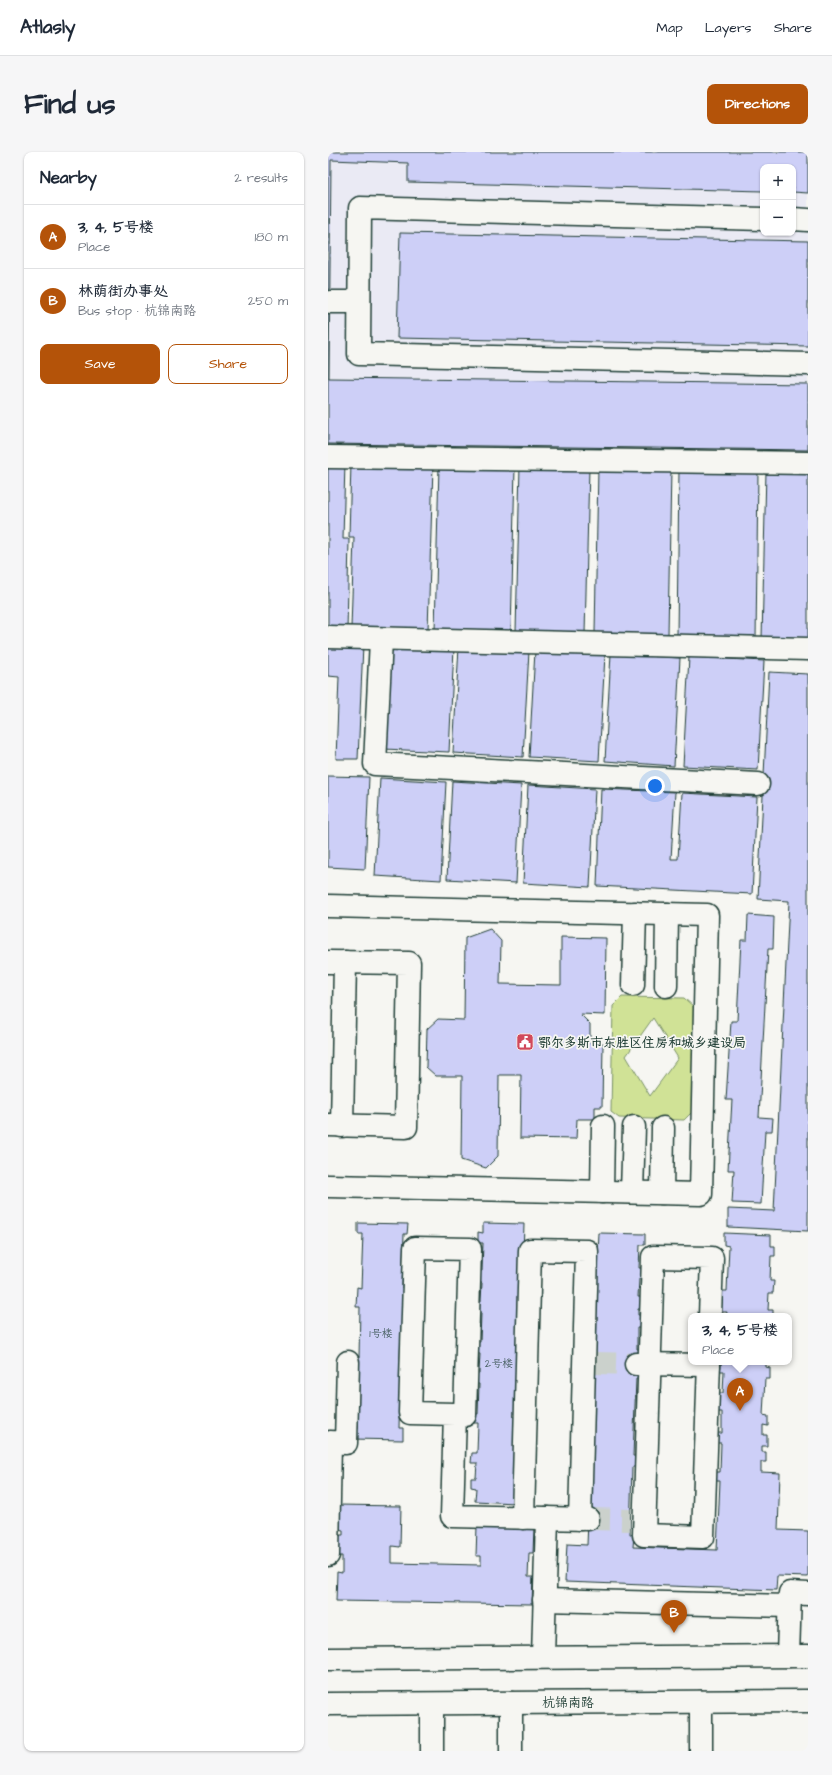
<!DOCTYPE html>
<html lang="en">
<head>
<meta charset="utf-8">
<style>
  body { margin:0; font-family:"Architects Daughter","LXGW WenKai TC",sans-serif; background:#f6f6f7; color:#1f2937 }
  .controls { position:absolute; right:12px; top:12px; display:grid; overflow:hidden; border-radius:8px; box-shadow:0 1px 3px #0004 }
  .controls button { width:36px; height:36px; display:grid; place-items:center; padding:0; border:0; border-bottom:1px solid #e0e1e3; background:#fff; color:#1f2937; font:20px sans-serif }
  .you { position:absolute; left:327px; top:634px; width:14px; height:14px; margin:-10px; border:3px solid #fff; border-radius:50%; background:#1a73e8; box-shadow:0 0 0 6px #1a73e833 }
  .badge { display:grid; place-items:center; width:26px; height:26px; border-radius:50%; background:#b45309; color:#fff; font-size:13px; font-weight:700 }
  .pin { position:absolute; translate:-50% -33px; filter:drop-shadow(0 1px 2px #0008) }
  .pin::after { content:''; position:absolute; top:21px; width:14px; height:12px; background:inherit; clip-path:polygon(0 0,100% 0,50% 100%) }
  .popup { position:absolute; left:360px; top:1161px; width:104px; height:52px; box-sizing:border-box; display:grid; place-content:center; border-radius:8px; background:#fff; filter:drop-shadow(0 1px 3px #0005); font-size:13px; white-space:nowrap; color:#747a83 }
  .popup b { font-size:15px; color:#1f2937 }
  .popup::after { content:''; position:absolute; left:50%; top:100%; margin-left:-8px; border:8px solid transparent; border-top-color:#fff }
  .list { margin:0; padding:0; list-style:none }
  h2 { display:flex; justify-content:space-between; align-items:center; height:52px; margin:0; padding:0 16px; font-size:17px }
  h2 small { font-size:13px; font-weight:400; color:#747a83 }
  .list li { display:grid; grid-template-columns:26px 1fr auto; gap:12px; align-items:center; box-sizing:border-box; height:64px; padding:0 16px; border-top:1px solid #e0e1e3 }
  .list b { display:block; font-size:15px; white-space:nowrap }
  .list p { margin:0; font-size:13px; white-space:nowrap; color:#747a83 }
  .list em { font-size:13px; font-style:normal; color:#747a83 }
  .actions { display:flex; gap:8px; padding:12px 16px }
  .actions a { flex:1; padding:9px 0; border:1px solid #b45309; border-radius:8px; text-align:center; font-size:14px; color:#b45309 }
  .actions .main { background:#b45309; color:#fff }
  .map { position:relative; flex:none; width:480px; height:1599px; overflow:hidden; border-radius:8px }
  header { display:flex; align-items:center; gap:24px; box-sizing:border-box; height:56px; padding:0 20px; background:#fff; border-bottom:1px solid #e0e1e3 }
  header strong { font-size:19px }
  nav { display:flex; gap:22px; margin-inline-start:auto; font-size:14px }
  .intro { display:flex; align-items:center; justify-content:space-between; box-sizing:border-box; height:96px; padding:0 24px }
  h1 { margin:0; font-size:28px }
  .button { padding:10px 18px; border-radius:8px; background:#b45309; color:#fff; font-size:14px; font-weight:700 }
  main { display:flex; gap:24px; padding:0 24px }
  aside { flex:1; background:#fff; border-radius:8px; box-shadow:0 1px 3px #0004 }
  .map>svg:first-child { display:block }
</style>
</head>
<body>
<header>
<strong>Atlasly</strong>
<nav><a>Map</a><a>Layers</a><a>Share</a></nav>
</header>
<div class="intro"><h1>Find us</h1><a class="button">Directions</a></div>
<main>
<aside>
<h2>Nearby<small>2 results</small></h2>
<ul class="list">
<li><span class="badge">A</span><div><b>3, 4, 5号楼</b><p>Place</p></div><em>180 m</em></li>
<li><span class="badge">B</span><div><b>林荫街办事处</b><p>Bus stop · 杭锦南路</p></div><em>250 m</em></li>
</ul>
<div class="actions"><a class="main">Save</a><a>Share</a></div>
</aside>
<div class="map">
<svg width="480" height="1599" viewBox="0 0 480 1599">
  <rect width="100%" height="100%" fill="#f6f6f2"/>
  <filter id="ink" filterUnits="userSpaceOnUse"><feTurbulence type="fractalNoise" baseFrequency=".025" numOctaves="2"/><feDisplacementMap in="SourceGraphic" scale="8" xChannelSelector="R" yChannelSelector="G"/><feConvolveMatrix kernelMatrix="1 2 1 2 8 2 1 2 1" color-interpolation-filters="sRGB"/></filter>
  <g filter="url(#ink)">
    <path fill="#eaeaf4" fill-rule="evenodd" d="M 0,0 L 480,0 L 480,307 L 0,298 ZM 435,15 L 465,15 L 465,81 L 435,81 Z"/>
    <path fill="#d0e296" stroke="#789065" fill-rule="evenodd" d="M 294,845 L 356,846 L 367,856 L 364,960 L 356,968 L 291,966 L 283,960 L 285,854 ZM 325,866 L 350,906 L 322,944 L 298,904 Z"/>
    <g fill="#cdcff7" stroke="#1f3d34">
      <path d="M 0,0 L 480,0 L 480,41 L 465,40 L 465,15 L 435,15 L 435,39 L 80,30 L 80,11 L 3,8 L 1,226 L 480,232 L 480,298 L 0,292 Z"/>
      <path d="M 72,81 L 480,89 L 480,194 L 69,186 Z"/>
      <path d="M 0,310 L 17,310 L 15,387 L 21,387 L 19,479 L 0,479 Z"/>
      <path d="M 23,311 L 105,313 L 100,478 L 23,476 L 26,385 L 21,385 Z"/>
      <path d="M 111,313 L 187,315 L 183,481 L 107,479 Z"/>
      <path d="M 192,314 L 261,315 L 257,482 L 188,480 Z"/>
      <path d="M 270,316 L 343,317 L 340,482 L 267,481 Z"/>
      <path d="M 351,318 L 430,319 L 428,487 L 349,485 Z"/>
      <path d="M 438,319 L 480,320 L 480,488 L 434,487 Z"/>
      <path d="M 0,491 L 35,493 L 30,607 L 8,607 L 11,525 L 0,524 Z"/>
      <path d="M 61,493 L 126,496 L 121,600 L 56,597 Z"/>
      <path d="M 131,495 L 201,499 L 195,605 L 125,601 Z"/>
      <path d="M 207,499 L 277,503 L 271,609 L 201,605 Z"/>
      <path d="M 283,502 L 352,506 L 346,614 L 277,609 Z"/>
      <path d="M 361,505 L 436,509 L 430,618 L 355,614 Z"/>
      <path d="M 441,520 L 480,522 L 480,1079 L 400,1075 L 400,1057 L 446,1059 L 461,749 L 430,747 Z"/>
      <path d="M 0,624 L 41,625 L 37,717 L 0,715 Z"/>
      <path d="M 52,626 L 118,630 L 113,728 L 47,724 Z"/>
      <path d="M 124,629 L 193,633 L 188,731 L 119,727 Z"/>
      <path d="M 200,633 L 267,637 L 262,735 L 195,731 Z"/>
      <path d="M 273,637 L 347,640 L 343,707 L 350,707 L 354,641 L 429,645 L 424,742 L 269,734 Z"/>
      <path d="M 420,763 L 446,765 L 445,797 L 440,797 L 431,965 L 445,966 L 444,979 L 437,979 L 433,1052 L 404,1051 L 406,1018 L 400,1018 L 404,948 L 398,948 L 403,869 L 409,869 L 413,788 L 419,788 Z"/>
      <path d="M 162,777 L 173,789 L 172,832 L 233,833 L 233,785 L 278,786 L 277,863 L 252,862 L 262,872 L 262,891 L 275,891 L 274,955 L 267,955 L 267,967 L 249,967 L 248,987 L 192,986 L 193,923 L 171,923 L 170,1004 L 158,1016 L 133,1008 L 134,924 L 108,924 L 98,915 L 99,877 L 110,867 L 136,868 L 137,786 Z"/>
      <path d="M 30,1071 L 80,1072 L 79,1082 L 76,1082 L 74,1136 L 78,1136 L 78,1155 L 74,1155 L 72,1207 L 77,1207 L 76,1227 L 72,1227 L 71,1276 L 75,1276 L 75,1288 L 25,1287 L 25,1276 L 30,1277 L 31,1226 L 26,1226 L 27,1206 L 31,1206 L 32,1155 L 28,1155 L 29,1135 L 33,1136 L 35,1082 L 30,1082 Z"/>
      <path d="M 155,1071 L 196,1072 L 187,1351 L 147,1349 L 148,1336 L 143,1335 L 143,1326 L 148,1326 L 149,1311 L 143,1311 L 144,1301 L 149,1301 L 150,1271 L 145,1271 L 145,1261 L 150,1262 L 151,1232 L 146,1232 L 146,1221 L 151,1221 L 152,1202 L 147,1201 L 147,1190 L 152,1190 L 153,1161 L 148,1161 L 148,1149 L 153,1149 L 154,1131 L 149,1131 L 149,1119 L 154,1119 L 155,1091 L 150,1091 L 150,1080 L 155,1081 Z"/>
      <path d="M 271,1081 L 317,1082 L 317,1093 L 312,1093 L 311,1116 L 316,1116 L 316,1127 L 311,1127 L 310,1145 L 315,1145 L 315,1157 L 310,1157 L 310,1163 L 314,1163 L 314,1176 L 309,1176 L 309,1197 L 313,1197 L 312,1227 L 308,1227 L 305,1304 L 309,1304 L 309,1315 L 304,1315 L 302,1382 L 306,1382 L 305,1395 L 389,1398 L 392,1329 L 387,1329 L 387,1320 L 392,1320 L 393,1291 L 388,1291 L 388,1281 L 394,1281 L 394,1260 L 389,1260 L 390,1241 L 395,1241 L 396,1219 L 391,1219 L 391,1210 L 438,1210 L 438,1215 L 442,1216 L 442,1227 L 437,1227 L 435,1263 L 440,1264 L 440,1274 L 435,1273 L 435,1283 L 439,1283 L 439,1294 L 434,1294 L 434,1300 L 438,1300 L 438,1310 L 433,1310 L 433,1320 L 452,1321 L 450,1378 L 480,1379 L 480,1425 L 449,1424 L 448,1438 L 237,1430 L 239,1392 L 259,1393 L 263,1298 L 265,1124 L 269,1124 L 270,1113 L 266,1112 L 266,1102 L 270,1103 Z"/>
      <path d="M 396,1081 L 443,1083 L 443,1094 L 447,1094 L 447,1104 L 443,1104 L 442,1129 L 446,1129 L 445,1141 L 441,1141 L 440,1158 L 445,1158 L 445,1164 L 398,1164 L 399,1160 L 393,1160 L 394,1139 L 399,1139 L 401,1094 L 396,1093 Z"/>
      <path d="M 10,1353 L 73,1354 L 72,1395 L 64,1394 L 64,1411 L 153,1413 L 153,1404 L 148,1404 L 149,1374 L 206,1375 L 205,1401 L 201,1401 L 200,1425 L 205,1425 L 204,1452 L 8,1449 L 9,1420 L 14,1421 L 14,1404 L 9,1404 L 9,1383 L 15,1383 L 15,1378 L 9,1377 Z"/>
    </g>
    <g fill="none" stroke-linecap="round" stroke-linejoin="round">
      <g stroke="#cbd1cc" stroke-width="22" stroke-dasharray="22 11" stroke-linecap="butt">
        <path d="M 266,1211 L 308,1212"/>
        <path d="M 260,1367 L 302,1368"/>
      </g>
      <defs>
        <g id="minor">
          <path d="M 435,67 L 32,56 L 31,202 L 480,212"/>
          <path d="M 465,67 L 480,68"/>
          <path d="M 2,150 L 31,150"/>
          <path d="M 0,305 L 480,311"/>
          <path d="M 0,485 L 480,497"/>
          <path d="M 53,487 L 47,612 L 430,632"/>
          <path d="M 0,754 L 379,763 L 373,1042 L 0,1034"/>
          <path d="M 0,810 L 81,811 L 78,975 L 0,973"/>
          <path d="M 305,833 L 307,761"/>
          <path d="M 338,834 L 339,762"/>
          <path d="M 14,974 L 17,810"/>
          <path d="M 274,1040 L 275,974"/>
          <path d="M 304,1040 L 306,975"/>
          <path d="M 334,1041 L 335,976"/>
          <path d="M 381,1210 L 375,1385 L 316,1383 L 325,1105 L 384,1106 L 382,1164"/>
          <path d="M 308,1212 L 381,1213"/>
          <path d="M 127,1262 L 137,1263 L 142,1097 L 87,1096 L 82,1261 L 127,1262 L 124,1364 L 260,1367"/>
          <path d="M 195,1366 L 202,1098 L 259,1099 L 252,1367"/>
          <path d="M 0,1403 L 2,1290 L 18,1291 L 20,1210"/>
          <path d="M 216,1448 L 461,1454"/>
          <path d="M 460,1504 L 462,1441 L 480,1442"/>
          <path d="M 215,1505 L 219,1366"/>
          <path d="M 183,1551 L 183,1599"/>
          <path d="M 104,1599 L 104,1552"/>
          <path d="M 373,1599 L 373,1550"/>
        </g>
        <g id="major">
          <path d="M 0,1507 L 480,1504"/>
          <path d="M 0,1552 L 480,1549"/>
        </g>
      </defs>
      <use href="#minor" stroke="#1f3d34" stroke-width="25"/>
      <use href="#major" stroke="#1f3d34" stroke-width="25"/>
      <use href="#minor" stroke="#f6f6f2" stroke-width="22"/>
      <use href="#major" stroke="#f6f6f2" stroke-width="22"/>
    </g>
  </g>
  <defs>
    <symbol id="civic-square" viewBox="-11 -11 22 22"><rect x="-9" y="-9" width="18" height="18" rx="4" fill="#d1495b" stroke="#f6f6f2"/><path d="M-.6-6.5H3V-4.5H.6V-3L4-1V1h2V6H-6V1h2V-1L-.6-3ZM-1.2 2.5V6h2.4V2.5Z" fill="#fff"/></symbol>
  </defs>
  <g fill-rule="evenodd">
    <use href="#civic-square" x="187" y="880" width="20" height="20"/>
  </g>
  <g text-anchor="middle" stroke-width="3.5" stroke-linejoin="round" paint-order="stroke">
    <g font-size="11" fill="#4a6265">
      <text x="53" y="1185">1号楼</text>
      <text x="171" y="1215">2号楼</text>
    </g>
    <g font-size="13" font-weight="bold" fill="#1f3d34" stroke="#f6f6f2" text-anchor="start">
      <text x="210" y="895">鄂尔多斯市东胜区住房和城乡建设局</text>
    </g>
    <g font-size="13" fill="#1f3d34" stroke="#f6f6f2">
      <text x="240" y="1555">杭锦南路</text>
    </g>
  </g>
</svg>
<div class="controls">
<button>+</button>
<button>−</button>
</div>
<div class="you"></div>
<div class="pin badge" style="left:412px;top:1259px">A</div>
<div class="popup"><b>3, 4, 5号楼</b>Place</div>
<div class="pin badge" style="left:346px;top:1481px">B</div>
</div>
</main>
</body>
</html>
